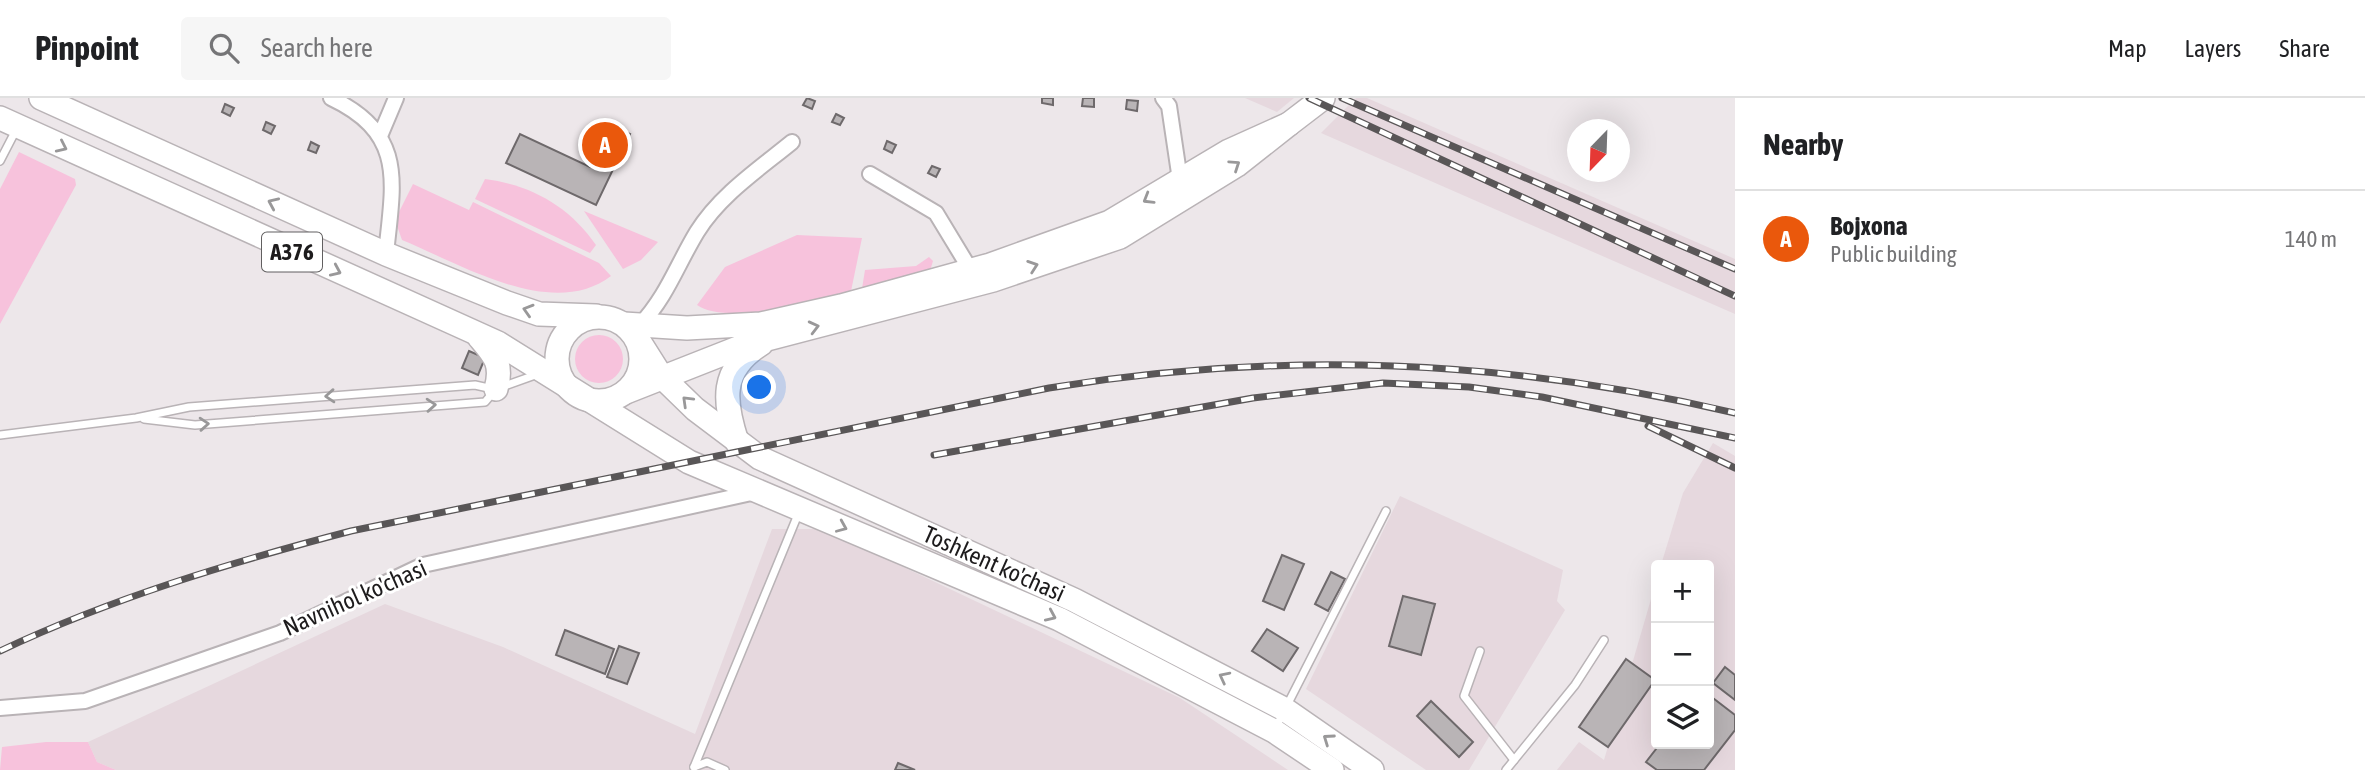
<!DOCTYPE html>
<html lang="en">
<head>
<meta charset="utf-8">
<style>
  body { margin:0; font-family:"Asap Condensed",sans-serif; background:#f6f6f6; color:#202124 }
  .controls { position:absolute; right:21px; bottom:21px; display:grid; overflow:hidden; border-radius:7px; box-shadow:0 7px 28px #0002 }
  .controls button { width:63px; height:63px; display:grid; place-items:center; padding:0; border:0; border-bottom:2px solid #e0e0e0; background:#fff; color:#202124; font:35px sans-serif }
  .compass { position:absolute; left:1567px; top:21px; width:63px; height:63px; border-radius:50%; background:#fff; box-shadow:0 7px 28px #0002; rotate:203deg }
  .you { position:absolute; left:760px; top:290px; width:24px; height:24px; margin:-18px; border:5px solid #fff; border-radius:50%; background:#1a73e8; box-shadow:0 0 0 10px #1a73e833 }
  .badge { display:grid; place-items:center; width:46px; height:46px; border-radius:50%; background:#ea580c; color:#fff; font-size:23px; font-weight:700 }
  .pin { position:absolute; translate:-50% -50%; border:4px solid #fff; box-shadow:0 2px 7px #0006 }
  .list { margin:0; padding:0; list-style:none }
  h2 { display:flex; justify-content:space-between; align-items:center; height:91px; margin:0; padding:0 28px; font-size:30px }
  h2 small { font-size:23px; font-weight:400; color:#757577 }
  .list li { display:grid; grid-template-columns:46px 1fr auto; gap:21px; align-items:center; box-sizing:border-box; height:98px; padding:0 28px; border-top:2px solid #e0e0e0 }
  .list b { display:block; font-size:26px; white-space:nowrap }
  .list p { margin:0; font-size:23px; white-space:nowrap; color:#757577 }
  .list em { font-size:23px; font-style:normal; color:#757577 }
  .icon { flex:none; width:38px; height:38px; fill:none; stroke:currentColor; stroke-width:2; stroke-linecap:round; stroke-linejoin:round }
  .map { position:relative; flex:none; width:1735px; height:672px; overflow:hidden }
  header { display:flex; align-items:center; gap:42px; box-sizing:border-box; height:98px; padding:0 35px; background:#fff; border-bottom:2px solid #e0e0e0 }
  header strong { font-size:33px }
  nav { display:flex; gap:38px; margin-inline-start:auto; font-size:24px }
  .search { width:490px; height:63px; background:#f6f6f6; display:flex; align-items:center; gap:18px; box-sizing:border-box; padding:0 24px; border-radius:7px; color:#757577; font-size:26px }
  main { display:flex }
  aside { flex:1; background:#fff }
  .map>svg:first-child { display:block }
</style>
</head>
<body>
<header>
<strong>Pinpoint</strong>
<div class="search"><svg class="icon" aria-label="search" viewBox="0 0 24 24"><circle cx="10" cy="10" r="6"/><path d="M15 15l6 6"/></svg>Search here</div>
<nav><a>Map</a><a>Layers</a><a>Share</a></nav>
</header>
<main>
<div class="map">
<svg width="1735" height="672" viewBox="0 0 1735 672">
  <rect width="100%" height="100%" fill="#ede7ea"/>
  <g fill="#e6d8de">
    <path d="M 1245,0 L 1294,0 L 1277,14 Z"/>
    <path d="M 1356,0 L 1367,0 L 1735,161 L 1735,216 L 1321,35 Z"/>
    <path d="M 1713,345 L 1735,358 L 1735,672 L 1557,672 L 1579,644 L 1604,662 L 1656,484 L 1656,646 L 1709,646 L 1709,467 L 1661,467 L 1683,395 Z"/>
    <path d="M 1400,398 L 1563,472 L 1557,503 L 1565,512 L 1469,672 L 1426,672 L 1306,591 Z"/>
    <path d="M 772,431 L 823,431 L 1180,600 L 1288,672 L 116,672 L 97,664 L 88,644 L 385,506 L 503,549 L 695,636 Z"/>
  </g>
  <g fill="#f7c2dc">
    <path d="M 19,54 L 75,81 L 76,87 L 0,226 L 0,91 Z"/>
    <path d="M 485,81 C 531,87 569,108 596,147 L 590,155 L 475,101 Z"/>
    <path d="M 413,86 L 469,112 L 473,104 L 599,165 L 611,178 C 552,223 461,166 402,142 L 395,122 Z"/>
    <path d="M 584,113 L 658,144 L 641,162 L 623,171 Z"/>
    <path d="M 797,137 L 862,140 L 850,198 C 816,205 724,227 697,207 L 725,169 Z"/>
    <path d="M 929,159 L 933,163 L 929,176 L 861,197 L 865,172 L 916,168 Z"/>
    <circle cx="599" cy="261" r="24"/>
    <path d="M 46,644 L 88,644 L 97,664 L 116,672 L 0,672 L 2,649 Z"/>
  </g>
  <g fill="#b9b4b6" stroke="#6e696b" stroke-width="2">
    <path d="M 807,0 L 815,3 L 812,11 L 803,7 Z"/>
    <path d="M 1042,0 L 1053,0 L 1053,7 L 1042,5 Z"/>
    <path d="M 1083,0 L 1094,0 L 1094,9 L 1082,8 Z"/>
    <path d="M 1127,2 L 1138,3 L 1137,13 L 1126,11 Z"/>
    <path d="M 225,6 L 234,10 L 230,18 L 222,14 Z"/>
    <path d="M 836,16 L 844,20 L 840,27 L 832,24 Z"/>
    <path d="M 266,24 L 275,28 L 271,36 L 263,32 Z"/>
    <path d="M 610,27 L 630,36 L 596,107 L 506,65 L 520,36 L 590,69 Z"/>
    <path d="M 887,43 L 896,47 L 892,55 L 884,51 Z"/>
    <path d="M 311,44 L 319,48 L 316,55 L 308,52 Z"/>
    <path d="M 932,68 L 940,71 L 936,79 L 928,75 Z"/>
    <path d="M 469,253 L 485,260 L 478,277 L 462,270 Z"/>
    <path d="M 1282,457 L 1304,466 L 1284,512 L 1263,503 Z"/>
    <path d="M 1331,474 L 1345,481 L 1328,513 L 1315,506 Z"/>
    <path d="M 1403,498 L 1435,506 L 1421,557 L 1389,548 Z"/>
    <path d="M 1267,531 L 1298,550 L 1283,573 L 1252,553 Z"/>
    <path d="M 565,532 L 614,551 L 605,576 L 556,557 Z"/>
    <path d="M 619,548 L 639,555 L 627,586 L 607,579 Z"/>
    <path d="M 1626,561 L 1655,582 L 1608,649 L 1579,629 Z"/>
    <path d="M 1725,569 L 1735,577 L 1735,602 L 1713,585 Z"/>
    <path d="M 1709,597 L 1735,617 L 1735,632 L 1704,672 L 1657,672 L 1646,664 L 1660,646 L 1709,646 Z"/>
    <path d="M 1431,603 L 1473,644 L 1459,659 L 1417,618 Z"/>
    <path d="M 898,665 L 915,672 L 895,672 Z"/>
  </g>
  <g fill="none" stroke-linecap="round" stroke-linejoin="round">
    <defs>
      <g id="service">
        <path d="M 0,63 L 16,32"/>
        <path d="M 144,321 L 195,327 L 485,304 L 496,291 L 538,276"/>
        <path d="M 0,337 L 136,320 L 189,309 L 475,287 L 493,291"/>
        <path d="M 1480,553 L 1464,598 L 1514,662"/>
        <path d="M 1275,631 L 1386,413"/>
        <path d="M 694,669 L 799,414"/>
        <path d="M 694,669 L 707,664 L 725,672"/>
        <path d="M 1506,672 L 1575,587 L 1604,542"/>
      </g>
      <g id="minor">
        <path d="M 331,0 C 407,36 393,85 386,156"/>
        <path d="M 1163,0 L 1169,8 L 1180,82"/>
        <path d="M 380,38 L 396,0"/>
        <path d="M 870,76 L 936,115 L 973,176"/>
        <path d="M 640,227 C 667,198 677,167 697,134 C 720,97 759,71 792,44"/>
        <path d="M 0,610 L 85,603 L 280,535 L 423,467 L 756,394"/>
      </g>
      <g id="primary">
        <path d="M 41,0 L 386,156 L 507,205 L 539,216 L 596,218"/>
        <path d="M 0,20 L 498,245 L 689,364 L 1059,521 L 1274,633 L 1332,672"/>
        <path d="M 1289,26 L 1323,0"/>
        <circle cx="599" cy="261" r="42"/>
        <path d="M 624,226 L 687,230 L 761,226 L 841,208 L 990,167 L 1110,124 L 1229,53 L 1289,26 L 1237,67 L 1120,139 L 993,182 L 748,246 L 626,294"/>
        <path d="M 479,239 C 495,258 503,266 496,291"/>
        <path d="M 637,240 L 661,278 L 695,311 L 760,360 L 1074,502 L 1284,611 L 1372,672"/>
        <path d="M 737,344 C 724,304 719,272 761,246"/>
      </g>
    </defs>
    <use href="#service" stroke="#b9b3b6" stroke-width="10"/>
    <use href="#minor" stroke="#b9b3b6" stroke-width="18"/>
    <use href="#primary" stroke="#b9b3b6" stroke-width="26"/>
    <use href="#service" stroke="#fff" stroke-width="7"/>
    <use href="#minor" stroke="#fff" stroke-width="14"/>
    <use href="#primary" stroke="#fff" stroke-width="23"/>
    <defs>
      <g id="rail">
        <path d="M 1309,0 L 1735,198"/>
        <path d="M 1342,0 L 1735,171"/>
        <path d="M 1648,328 L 1735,370"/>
        <path d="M 934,357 L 1253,300 L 1383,285 L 1469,289 L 1542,299 L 1735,340"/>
        <path d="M 0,553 C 112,500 232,464 351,433 L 1049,290 C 1282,252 1506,261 1735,315"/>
      </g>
    </defs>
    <use href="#rail" stroke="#595657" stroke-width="7"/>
    <use href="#rail" stroke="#fff" stroke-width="4.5" stroke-dasharray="13" stroke-linecap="butt"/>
  </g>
  <defs><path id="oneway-chevron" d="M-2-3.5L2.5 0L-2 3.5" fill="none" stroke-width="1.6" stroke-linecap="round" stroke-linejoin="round" transform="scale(1.75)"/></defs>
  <g stroke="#999899">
    <use href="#oneway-chevron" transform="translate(62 49) rotate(25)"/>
    <use href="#oneway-chevron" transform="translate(1235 67) rotate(-34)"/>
    <use href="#oneway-chevron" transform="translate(1148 101) rotate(149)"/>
    <use href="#oneway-chevron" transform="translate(273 105) rotate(-156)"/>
    <use href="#oneway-chevron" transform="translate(1033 168) rotate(-19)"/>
    <use href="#oneway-chevron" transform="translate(336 173) rotate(24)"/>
    <use href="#oneway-chevron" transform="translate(528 212) rotate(-163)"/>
    <use href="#oneway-chevron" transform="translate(814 229) rotate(-14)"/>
    <use href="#oneway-chevron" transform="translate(330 298) rotate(176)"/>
    <use href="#oneway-chevron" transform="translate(687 303) rotate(-136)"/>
    <use href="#oneway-chevron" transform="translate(431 307) rotate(-4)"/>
    <use href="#oneway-chevron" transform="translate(204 326) rotate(-4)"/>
    <use href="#oneway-chevron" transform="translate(842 429) rotate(23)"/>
    <use href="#oneway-chevron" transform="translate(1051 518) rotate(24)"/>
    <use href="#oneway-chevron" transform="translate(1224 579) rotate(-153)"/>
    <use href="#oneway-chevron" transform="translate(1328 641) rotate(-145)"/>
  </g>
  <g text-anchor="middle" stroke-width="6" stroke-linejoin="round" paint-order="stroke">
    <rect fill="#fff" stroke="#615f60" stroke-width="2" x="262" y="134.5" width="60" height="39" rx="5"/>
    <g font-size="23" font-weight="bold" fill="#1d1b1c">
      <text x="292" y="162">A376</text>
    </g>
    <g font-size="24" fill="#1d1b1c" stroke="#fff">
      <text transform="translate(994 466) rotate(24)" y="8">Toshkent ko'chasi</text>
      <text transform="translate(355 500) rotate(-24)" y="8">Navnihol ko'chasi</text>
    </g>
  </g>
</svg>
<div class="controls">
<button>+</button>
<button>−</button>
<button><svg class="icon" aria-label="layers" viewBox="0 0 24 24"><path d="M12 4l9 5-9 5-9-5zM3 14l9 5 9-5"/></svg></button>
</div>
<svg class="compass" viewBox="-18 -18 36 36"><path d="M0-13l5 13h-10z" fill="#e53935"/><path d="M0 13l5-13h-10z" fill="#757577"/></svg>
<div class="you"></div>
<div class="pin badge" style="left:605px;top:47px">A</div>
</div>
<aside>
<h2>Nearby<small></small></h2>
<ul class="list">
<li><span class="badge">A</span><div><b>Bojxona</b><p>Public building</p></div><em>140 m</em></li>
</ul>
</aside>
</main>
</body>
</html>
